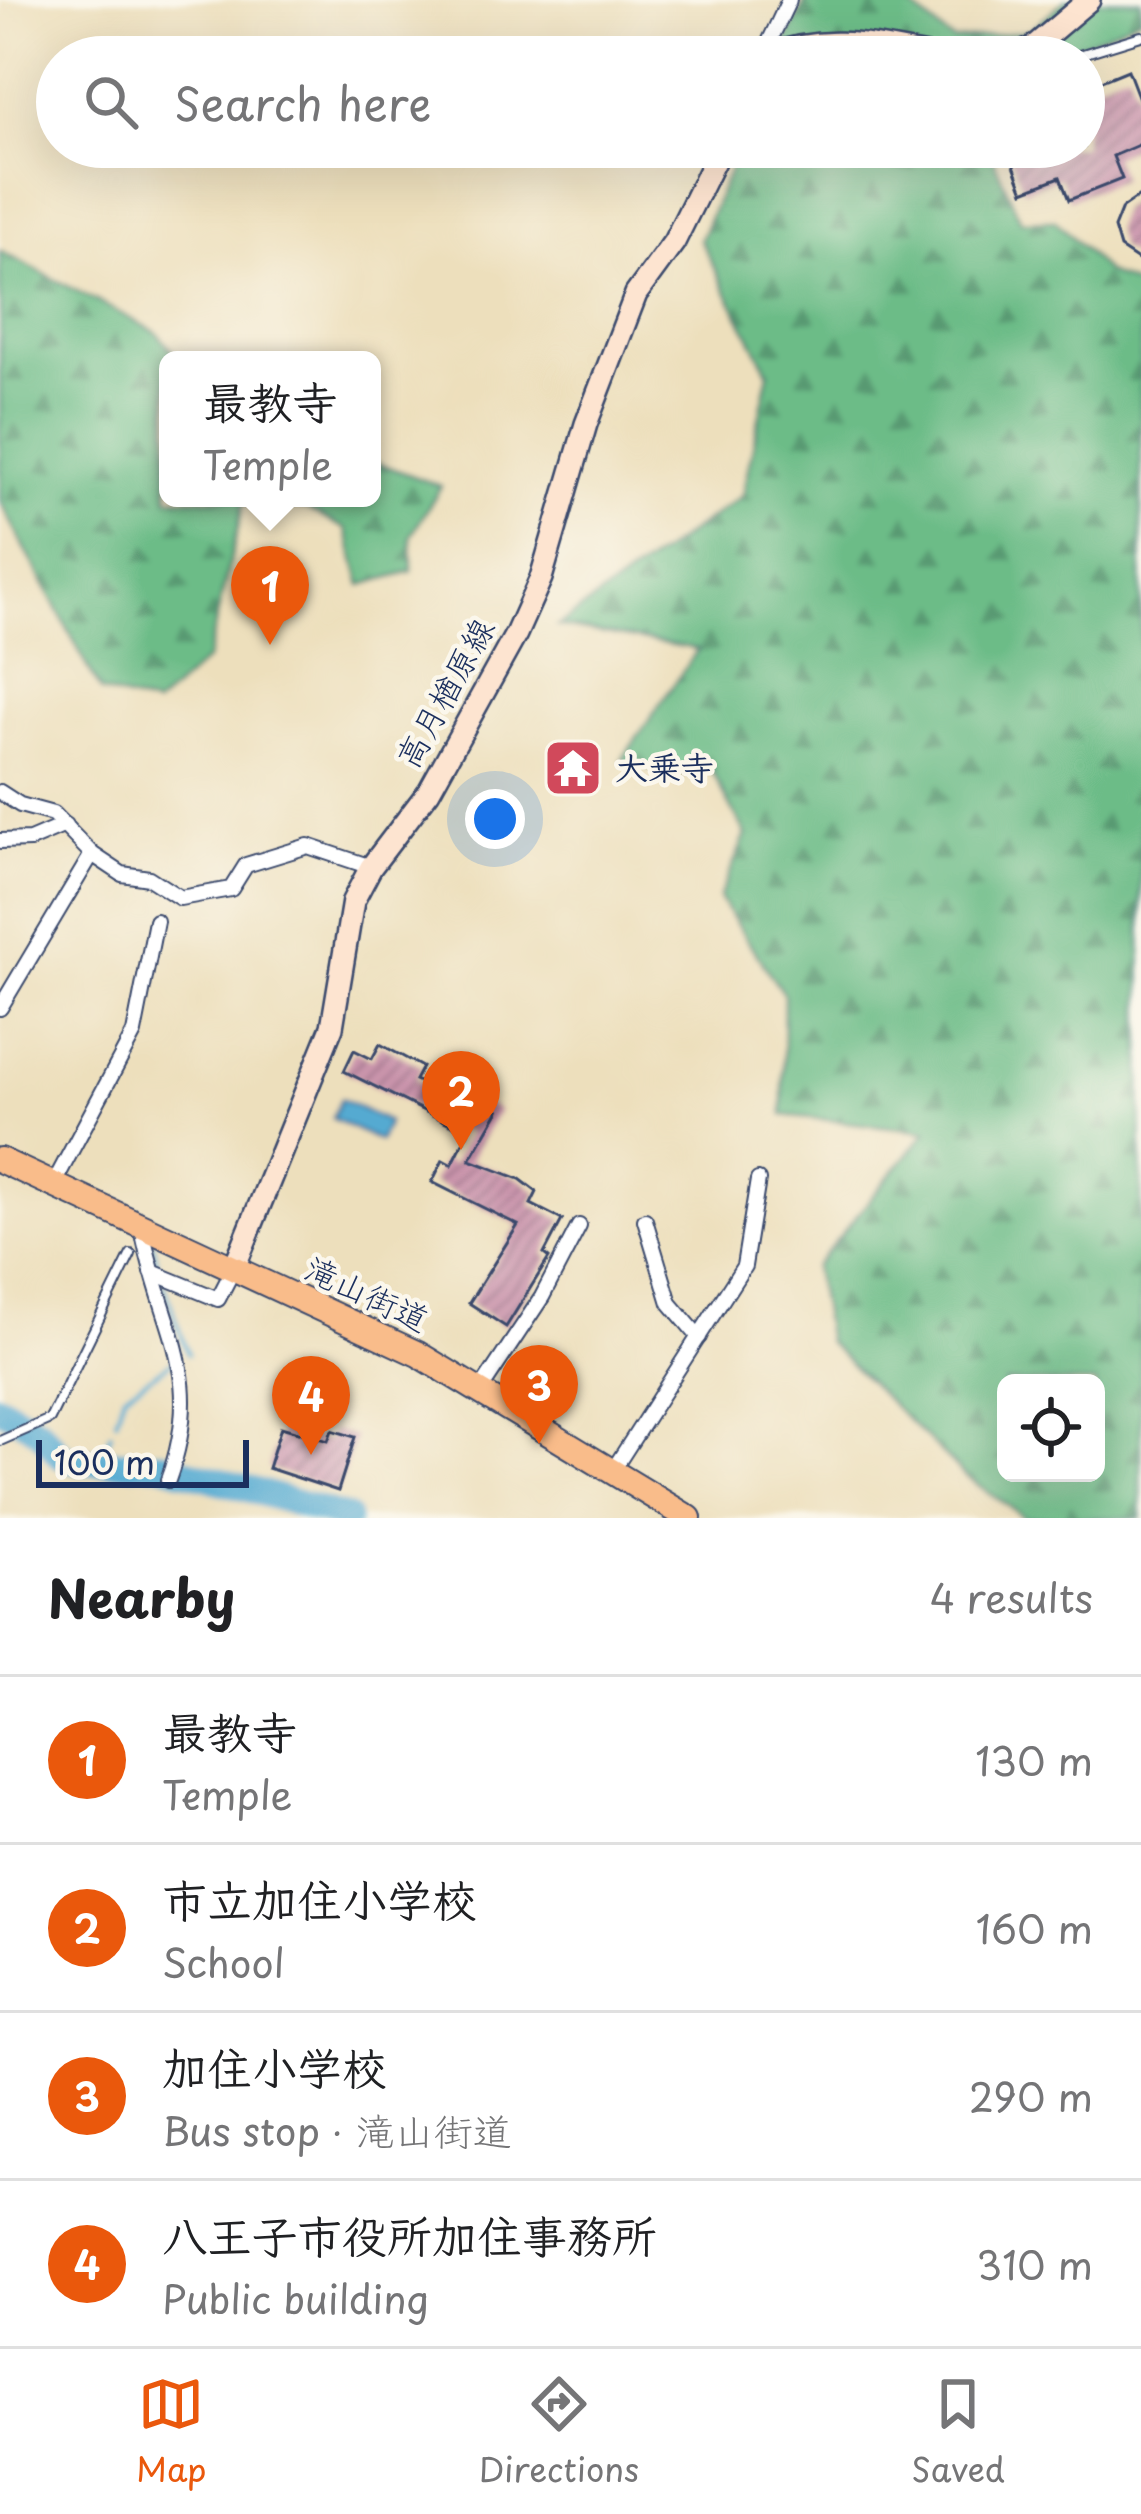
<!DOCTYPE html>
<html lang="en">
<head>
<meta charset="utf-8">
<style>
  body { margin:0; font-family:"Playpen Sans","Klee One",sans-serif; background:#f6f6f6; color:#202124 }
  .controls { position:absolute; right:36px; bottom:36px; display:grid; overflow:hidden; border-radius:18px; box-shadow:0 12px 48px #0002 }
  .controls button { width:108px; height:108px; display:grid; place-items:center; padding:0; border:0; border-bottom:3px solid #e0e0e0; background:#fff; color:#202124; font:60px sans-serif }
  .scale { position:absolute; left:36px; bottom:30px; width:213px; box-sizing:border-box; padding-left:12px; border:6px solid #1b2f5e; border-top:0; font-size:33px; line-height:42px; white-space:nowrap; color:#1b2f5e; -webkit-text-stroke:9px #fbf7ec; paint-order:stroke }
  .you { position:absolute; left:495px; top:819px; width:42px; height:42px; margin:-30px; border:9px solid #fff; border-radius:50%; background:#1a73e8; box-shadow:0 0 0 18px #1a73e833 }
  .badge { display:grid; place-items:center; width:78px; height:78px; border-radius:50%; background:#ea580c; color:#fff; font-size:39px; font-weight:700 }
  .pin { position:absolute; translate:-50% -99px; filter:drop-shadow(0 3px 6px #0008) }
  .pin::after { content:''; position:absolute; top:63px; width:42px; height:36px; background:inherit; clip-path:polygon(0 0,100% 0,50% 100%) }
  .popup { position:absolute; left:159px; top:351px; width:222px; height:156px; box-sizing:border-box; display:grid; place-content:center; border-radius:18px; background:#fff; filter:drop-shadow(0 3px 9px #0005); font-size:39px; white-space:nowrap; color:#757577 }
  .popup b { font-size:45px; color:#202124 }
  .popup::after { content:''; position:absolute; left:50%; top:100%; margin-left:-24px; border:24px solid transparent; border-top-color:#fff }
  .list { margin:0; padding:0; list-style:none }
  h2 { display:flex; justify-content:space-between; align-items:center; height:156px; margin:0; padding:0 48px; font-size:51px }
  h2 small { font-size:39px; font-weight:400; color:#757577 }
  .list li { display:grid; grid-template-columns:78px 1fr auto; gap:36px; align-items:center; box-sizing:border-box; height:168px; padding:0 48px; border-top:3px solid #e0e0e0 }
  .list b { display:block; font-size:45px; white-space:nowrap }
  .list p { margin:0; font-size:39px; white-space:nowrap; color:#757577 }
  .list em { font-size:39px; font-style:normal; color:#757577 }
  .icon { flex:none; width:66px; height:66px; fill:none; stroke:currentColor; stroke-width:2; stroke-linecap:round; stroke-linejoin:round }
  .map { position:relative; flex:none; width:1141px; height:1518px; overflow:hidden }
  .search { position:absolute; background:#fff; box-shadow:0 12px 48px #0002; left:36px; right:36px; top:36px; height:132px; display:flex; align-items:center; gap:30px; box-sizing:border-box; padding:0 42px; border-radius:66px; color:#757577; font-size:45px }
  .sheet { height:828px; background:#fff }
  nav { display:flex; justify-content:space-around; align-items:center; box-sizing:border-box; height:168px; border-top:3px solid #e0e0e0; background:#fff; font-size:33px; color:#757577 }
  nav a { display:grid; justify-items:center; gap:6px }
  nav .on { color:#ea580c }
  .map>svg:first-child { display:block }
</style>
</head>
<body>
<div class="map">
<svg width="1141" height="1518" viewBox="0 0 1141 1518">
  <defs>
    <pattern id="forest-firs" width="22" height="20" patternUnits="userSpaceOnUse" patternTransform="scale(3)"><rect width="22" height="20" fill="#6cbc87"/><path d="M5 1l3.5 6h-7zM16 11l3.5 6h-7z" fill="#589972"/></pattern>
    <pattern id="building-hatch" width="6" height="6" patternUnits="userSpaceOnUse" patternTransform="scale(3)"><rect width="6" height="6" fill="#ca94ac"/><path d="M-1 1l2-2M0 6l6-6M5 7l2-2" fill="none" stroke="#a3798f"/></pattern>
  </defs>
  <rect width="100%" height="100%" fill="#fbf7ec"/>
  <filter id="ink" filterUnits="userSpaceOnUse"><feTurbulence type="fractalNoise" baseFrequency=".00833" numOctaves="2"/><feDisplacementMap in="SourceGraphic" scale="24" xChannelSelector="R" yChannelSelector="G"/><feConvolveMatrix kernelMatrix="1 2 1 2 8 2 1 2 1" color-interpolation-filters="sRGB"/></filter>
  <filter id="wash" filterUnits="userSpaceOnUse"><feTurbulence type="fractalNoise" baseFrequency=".004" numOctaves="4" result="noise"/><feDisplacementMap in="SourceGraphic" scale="48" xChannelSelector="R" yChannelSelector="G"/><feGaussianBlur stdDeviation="2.7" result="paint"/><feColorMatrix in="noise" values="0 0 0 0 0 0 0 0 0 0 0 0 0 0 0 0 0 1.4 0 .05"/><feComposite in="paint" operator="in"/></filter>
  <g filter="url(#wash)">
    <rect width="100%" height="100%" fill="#eddfbc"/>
    <g fill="url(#forest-firs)" stroke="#447672" stroke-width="3" fill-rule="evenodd">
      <path d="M 806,0 L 907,3 L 953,41 L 1029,31 L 1065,0 L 1141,0 L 1141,17 L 1053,57 L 779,57 Z"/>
      <path d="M 739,147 L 988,147 L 1021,221 L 1055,220 L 1107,273 L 1141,288 L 1141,1518 L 1025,1518 L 963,1474 L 827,1341 L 814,1267 L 927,1131 L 783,1115 L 784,995 L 719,898 L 746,835 L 712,771 L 671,775 L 622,760 L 698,649 L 558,626 L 742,496 L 769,373 L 700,240 ZM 1006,1383 L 1096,1383 L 1096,1473 L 1006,1473 Z"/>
      <path d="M 0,251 L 156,332 L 181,360 L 168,360 L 168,498 L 372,498 L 372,461 L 441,486 L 411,536 L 412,571 L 362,585 L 346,529 L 307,509 L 244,502 L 207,659 L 155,706 L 101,692 L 0,501 Z"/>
    </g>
    <path fill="#55aad1" stroke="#386c98" stroke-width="3" d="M 341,1099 L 388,1122 L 379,1141 L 332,1118 Z"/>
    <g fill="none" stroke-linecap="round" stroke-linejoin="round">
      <g stroke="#55aad1" stroke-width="4.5">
        <path d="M 153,1244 L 158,1268"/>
        <path d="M 164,1284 L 188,1354"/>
        <path d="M 116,1420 L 124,1394 L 175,1360"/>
        <path d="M 111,1433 L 106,1446 L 111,1461"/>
      </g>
      <path stroke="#55aad1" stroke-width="27" d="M 0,1407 L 39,1430 L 61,1456 L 79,1462 L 159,1463 L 347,1518"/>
    </g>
    <g id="blocks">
      <g fill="url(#building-hatch)">
        <path d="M 1128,70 L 1141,104 L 1141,144 L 1113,156 L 1122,179 L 1069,200 L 1060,177 L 1024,191 L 1007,147 L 1084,147 L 1084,88 Z"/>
        <path d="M 1141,195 L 1141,262 L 1120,248 L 1114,228 L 1122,208 Z"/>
        <path d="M 380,1044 L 422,1067 L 415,1080 L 437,1091 L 445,1075 L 464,1085 L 455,1101 L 479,1112 L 484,1102 L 499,1110 L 470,1160 L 520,1179 L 537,1192 L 531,1204 L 562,1220 L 544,1254 L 549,1258 L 506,1327 L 469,1303 L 518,1225 L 432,1182 L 443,1160 L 452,1165 L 468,1133 L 344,1071 L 354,1050 L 372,1059 Z"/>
        <path d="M 281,1427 L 328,1441 L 332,1430 L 355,1437 L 338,1491 L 268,1468 Z"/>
      </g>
    </g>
  </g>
  <g filter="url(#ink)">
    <use href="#blocks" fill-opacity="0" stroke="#3a496c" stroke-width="3"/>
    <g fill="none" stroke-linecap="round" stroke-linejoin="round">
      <defs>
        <g id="service">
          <path d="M 1037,57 L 1076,56 L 1141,36"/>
          <path d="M 0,1441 L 50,1419 L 131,1254"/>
        </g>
        <g id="minor">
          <path d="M 762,57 L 789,0"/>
          <path d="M 0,792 L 20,805 L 53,814 L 92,854 L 122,874 L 149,878 L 180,898 L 231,889 L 246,865 L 308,846 L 371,867"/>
          <path d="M 0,841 L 30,840 L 65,825"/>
          <path d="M 0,1008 L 92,854"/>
          <path d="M 53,1185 L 134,1033 L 156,921"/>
          <path d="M 645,1220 L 670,1303 L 699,1337"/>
          <path d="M 142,1228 C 160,1329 207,1372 168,1480"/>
          <path d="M 152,1272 L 218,1299 L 234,1268"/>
          <path d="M 481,1389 L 542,1297 L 579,1226"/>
          <path d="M 613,1470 L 744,1266 L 758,1180"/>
        </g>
        <g id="secondary">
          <path d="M 764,57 C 826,33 868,45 932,57"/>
          <path d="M 1007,57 L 1031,49 L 1089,0"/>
          <path d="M 234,1268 L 332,1027 L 353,901 L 371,867 L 429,791 L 516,634 L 541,578 L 586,424 L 636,294 L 674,242 L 721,147"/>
        </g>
        <path id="trunk" d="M 0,1160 L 418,1354 L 689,1518"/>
      </defs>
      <use href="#service" stroke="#3a496c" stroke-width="12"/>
      <use href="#minor" stroke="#3a496c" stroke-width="18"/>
      <use href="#secondary" stroke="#3a496c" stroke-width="26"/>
      <use href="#trunk" stroke="#3a496c" stroke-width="28"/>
      <use href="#service" stroke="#fff" stroke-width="8"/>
      <use href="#minor" stroke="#fff" stroke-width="14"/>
      <use href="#secondary" stroke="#fde4d0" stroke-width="21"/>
      <use href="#trunk" stroke="#f9bc8a" stroke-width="24"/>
    </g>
  </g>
  <defs>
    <symbol id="temple-square" viewBox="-11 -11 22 22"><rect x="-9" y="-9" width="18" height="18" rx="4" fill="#d1495b" stroke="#fbf7ec"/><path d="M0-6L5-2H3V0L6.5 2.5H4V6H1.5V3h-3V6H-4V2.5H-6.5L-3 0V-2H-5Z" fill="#fff"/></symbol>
  </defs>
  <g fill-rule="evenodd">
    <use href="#temple-square" x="540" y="735" width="66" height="66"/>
  </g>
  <g text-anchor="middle" stroke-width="9" stroke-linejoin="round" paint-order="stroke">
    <g font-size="33" fill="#1b2f5e" stroke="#fbf7ec">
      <text transform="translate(445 693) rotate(-61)" y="12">高月楢原線</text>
      <text transform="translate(367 1294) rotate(25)" y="12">滝山街道</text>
    </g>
    <g font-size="33" font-weight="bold" fill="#1b2f5e" stroke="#fbf7ec" text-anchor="start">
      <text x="615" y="780">大乗寺</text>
    </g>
  </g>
</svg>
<div class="controls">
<button><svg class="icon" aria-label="locate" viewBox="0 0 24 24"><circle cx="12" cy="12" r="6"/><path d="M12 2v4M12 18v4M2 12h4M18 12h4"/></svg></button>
</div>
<div class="scale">100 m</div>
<div class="you"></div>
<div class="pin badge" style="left:270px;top:645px">1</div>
<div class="popup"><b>最教寺</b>Temple</div>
<div class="pin badge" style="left:461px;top:1150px">2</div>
<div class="pin badge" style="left:539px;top:1444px">3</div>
<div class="pin badge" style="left:311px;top:1455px">4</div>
<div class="search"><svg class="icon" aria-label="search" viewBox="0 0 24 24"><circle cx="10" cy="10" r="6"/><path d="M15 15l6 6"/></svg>Search here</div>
</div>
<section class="sheet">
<h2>Nearby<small>4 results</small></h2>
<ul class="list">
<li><span class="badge">1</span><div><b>最教寺</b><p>Temple</p></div><em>130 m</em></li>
<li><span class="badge">2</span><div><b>市立加住小学校</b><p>School</p></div><em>160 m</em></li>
<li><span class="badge">3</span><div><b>加住小学校</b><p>Bus stop · 滝山街道</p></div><em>290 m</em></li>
<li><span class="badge">4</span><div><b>八王子市役所加住事務所</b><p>Public building</p></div><em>310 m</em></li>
</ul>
</section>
<nav>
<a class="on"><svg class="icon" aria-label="map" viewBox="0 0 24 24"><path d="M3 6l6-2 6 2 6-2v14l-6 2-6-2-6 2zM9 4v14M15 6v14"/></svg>Map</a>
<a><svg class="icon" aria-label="directions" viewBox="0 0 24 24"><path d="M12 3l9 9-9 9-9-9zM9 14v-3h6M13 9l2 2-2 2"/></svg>Directions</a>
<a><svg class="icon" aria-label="saved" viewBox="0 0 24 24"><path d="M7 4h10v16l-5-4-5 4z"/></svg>Saved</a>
</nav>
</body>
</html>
